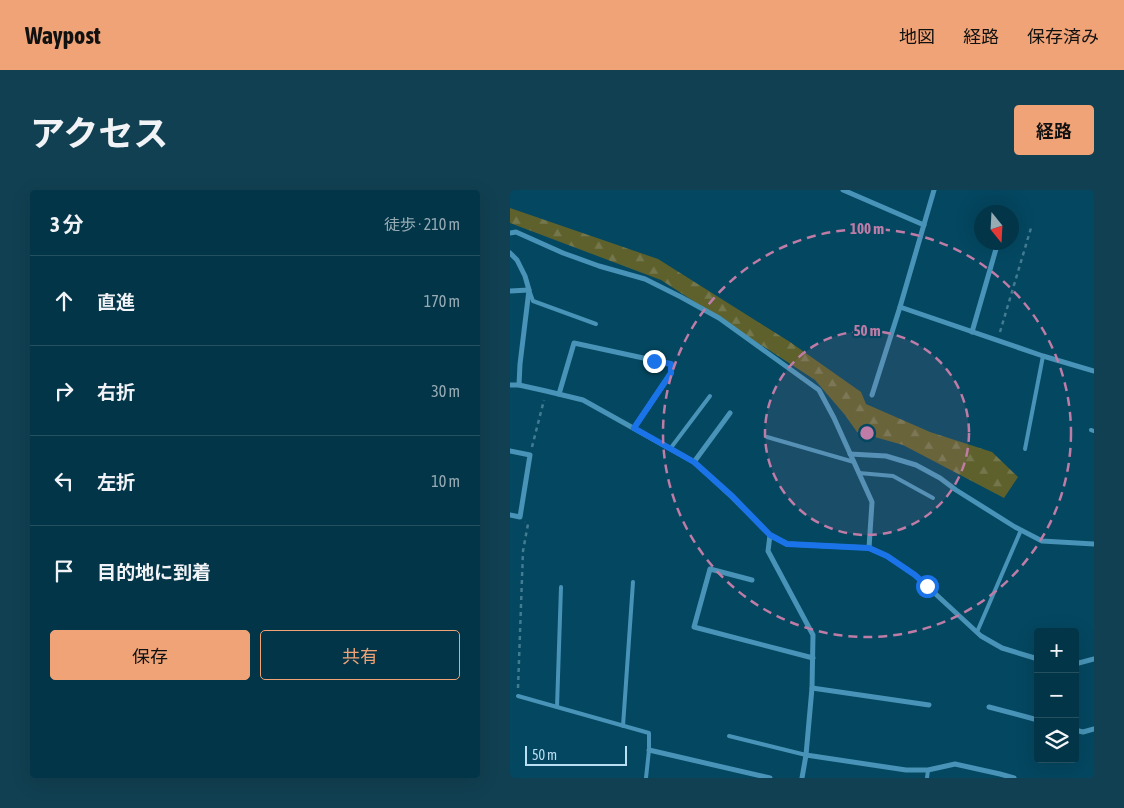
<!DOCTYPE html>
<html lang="ja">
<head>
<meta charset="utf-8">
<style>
  body { margin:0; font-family:"Asap Condensed","Noto Sans JP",sans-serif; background:#114052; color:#f1f3f6 }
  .controls { position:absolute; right:15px; bottom:15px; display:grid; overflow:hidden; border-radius:5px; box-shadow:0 5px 20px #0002 }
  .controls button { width:45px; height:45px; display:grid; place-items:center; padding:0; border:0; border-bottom:1px solid #245060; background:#033548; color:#f1f3f6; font:25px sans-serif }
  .compass { position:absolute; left:464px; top:15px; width:45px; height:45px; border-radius:50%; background:#033548; box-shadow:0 5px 20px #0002; rotate:162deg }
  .scale { position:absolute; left:15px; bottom:12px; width:102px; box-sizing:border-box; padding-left:5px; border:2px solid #bbdff2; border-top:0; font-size:14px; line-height:18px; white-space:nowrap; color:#bbdff2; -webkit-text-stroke:4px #044760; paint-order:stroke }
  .stop { position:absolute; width:15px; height:15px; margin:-11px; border:4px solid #1a73e8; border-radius:50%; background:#fff }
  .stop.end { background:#1a73e8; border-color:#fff; box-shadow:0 1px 5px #0008 }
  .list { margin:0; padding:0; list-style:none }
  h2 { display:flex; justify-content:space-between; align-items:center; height:65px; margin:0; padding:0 20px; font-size:21px }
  h2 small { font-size:16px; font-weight:400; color:#97abb4 }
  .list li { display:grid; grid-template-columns:32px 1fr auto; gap:15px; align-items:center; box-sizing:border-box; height:90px; padding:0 20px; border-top:1px solid #245060 }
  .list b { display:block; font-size:19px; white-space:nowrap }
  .list em { font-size:16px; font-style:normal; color:#97abb4 }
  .actions { display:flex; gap:10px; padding:15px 20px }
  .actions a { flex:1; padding:11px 0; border:1px solid #efa376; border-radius:5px; text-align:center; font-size:18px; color:#efa376 }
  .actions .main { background:#efa376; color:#111 }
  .icon { flex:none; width:28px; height:28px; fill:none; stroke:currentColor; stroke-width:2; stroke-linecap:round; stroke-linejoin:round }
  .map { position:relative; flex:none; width:584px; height:588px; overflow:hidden; border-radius:5px }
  header { display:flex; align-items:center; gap:30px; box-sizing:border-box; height:70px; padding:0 25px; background:#efa376; color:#111 }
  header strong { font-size:24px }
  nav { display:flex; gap:28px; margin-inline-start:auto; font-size:18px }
  .intro { display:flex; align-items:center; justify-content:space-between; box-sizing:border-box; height:120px; padding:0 30px }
  h1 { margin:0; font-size:35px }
  .button { padding:12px 22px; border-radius:5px; background:#efa376; color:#111; font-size:18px; font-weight:700 }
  main { display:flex; gap:30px; padding:0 30px }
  aside { flex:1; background:#033548; border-radius:5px; box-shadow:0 5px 20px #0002 }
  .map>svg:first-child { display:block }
</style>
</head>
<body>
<header>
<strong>Waypost</strong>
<nav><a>地図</a><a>経路</a><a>保存済み</a></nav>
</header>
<div class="intro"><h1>アクセス</h1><a class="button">経路</a></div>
<main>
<aside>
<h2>3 分<small>徒歩 · 210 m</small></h2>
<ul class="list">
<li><svg class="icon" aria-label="ahead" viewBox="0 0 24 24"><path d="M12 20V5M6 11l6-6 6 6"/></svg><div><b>直進</b></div><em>170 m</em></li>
<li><svg class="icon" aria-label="right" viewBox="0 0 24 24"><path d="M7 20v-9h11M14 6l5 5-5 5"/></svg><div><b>右折</b></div><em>30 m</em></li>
<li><svg class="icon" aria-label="left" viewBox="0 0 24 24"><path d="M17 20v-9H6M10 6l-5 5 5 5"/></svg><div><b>左折</b></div><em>10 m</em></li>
<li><svg class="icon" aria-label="arrive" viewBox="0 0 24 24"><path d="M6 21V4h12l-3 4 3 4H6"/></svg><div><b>目的地に到着</b></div></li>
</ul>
<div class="actions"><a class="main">保存</a><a>共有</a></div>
</aside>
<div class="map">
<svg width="584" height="588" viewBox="0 0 584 588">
  <defs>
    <pattern id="forest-firs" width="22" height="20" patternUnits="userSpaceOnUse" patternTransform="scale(1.25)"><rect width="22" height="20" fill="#5f612d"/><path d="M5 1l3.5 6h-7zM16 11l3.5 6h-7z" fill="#74774c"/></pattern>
  </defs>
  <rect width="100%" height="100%" fill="#044760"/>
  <path fill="url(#forest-firs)" d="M 0,18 L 148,69 L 280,152 L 351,202 L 356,214 L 420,242 L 482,262 L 508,287 L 494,308 L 393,255 L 347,242 L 335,225 L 305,190 L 151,90 L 0,33 Z"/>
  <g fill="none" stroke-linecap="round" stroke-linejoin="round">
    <g stroke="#437b92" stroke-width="2.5" stroke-dasharray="4 4" stroke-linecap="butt">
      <path d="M 490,142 L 521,38"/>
      <path d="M 22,257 L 34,210"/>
      <path d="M 8,498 L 13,361 L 18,334 L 15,332"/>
    </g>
    <g stroke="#4893b7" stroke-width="4">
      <path d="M 19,100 L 23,111 L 86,134"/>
      <path d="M 581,240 L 584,241"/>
      <path d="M 257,247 L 344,272"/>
      <path d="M 160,259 L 200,206"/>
      <path d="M 515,259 L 533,166"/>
      <path d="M 349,283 L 383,286 L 423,308"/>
      <path d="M 467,442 L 511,340"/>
      <path d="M 8,506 L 139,543 L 139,560 L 136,588"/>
      <path d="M 47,517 L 51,397"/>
      <path d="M 113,536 L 123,392"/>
      <path d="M 219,546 L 296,565"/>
      <path d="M 417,588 L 418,580"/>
    </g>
    <g stroke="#4893b7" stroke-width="5">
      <path d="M 333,0 L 414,35"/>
      <path d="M 0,43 L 6,42 L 53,63 L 89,76 L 135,89 L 171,107 L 209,128 L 309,200 L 324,228 L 362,312 L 359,358"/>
      <path d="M 0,63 L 7,70 L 15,86 L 19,100 L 10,174 L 9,195"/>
      <path d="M 0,101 L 19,100"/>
      <path d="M 390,117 L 533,166 L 584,181"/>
      <path d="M 462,142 L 488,52"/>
      <path d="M 0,195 L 9,195 L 36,201 L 73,210 L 184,272 L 222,307 L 260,345 L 277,354 L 359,358 L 377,366 L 405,385 L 471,446 L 492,458 L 528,469"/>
      <path d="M 49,204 L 64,153 L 161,174 L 161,183 L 124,238"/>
      <path d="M 362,205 L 390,117 L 424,0"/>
      <path d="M 0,261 L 20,265 L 10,327 L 0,325"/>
      <path d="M 340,264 L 376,266 L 406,275 L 430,288 L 446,300 L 505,337 L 532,351 L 584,354"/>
      <path d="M 184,272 L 220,223"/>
      <path d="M 260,345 L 258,361 L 303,445 L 302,498 L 296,565 L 292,588"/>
      <path d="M 242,390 L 200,379 L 184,437 L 303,468"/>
      <path d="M 565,474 L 584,469"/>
      <path d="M 302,498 L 419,515"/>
      <path d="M 479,517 L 528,530"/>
      <path d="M 565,540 L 573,542 L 584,539"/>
      <path d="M 139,560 L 260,588"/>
      <path d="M 296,565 L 396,580 L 418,580 L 445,574 L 490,584 L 504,588"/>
    </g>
  </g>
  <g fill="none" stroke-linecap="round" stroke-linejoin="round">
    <path stroke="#1a73e8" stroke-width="6" d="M 144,171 L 161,174 L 161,183 L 124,238 L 184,272 L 222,306 L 260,345 L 277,354 L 359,358 L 377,366 L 405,385 L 417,396"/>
  </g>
  <circle cx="357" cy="243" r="102" fill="#be7ca6" fill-opacity=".12"/>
  <g fill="none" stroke="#be7ca6" stroke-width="2.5" stroke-dasharray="9 6">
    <circle cx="357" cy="243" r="102"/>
    <circle cx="357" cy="243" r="204"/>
  </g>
  <circle cx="357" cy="243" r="8" fill="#be7ca6" stroke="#044760" stroke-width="2.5"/>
  <g font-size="15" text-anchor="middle" font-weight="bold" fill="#be7ca6" stroke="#044760" stroke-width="4.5" stroke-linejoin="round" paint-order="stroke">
    <text x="357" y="44">100 m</text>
    <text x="357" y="146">50 m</text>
  </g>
</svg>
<div class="controls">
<button>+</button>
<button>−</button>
<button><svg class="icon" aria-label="layers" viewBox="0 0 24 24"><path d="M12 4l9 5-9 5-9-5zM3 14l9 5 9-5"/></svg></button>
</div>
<svg class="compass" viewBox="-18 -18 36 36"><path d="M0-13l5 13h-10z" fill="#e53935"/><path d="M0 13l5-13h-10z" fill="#97abb4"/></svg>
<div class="scale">50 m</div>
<div class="stop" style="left:417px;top:396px"></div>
<div class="stop end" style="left:144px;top:171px"></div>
</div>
</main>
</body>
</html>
